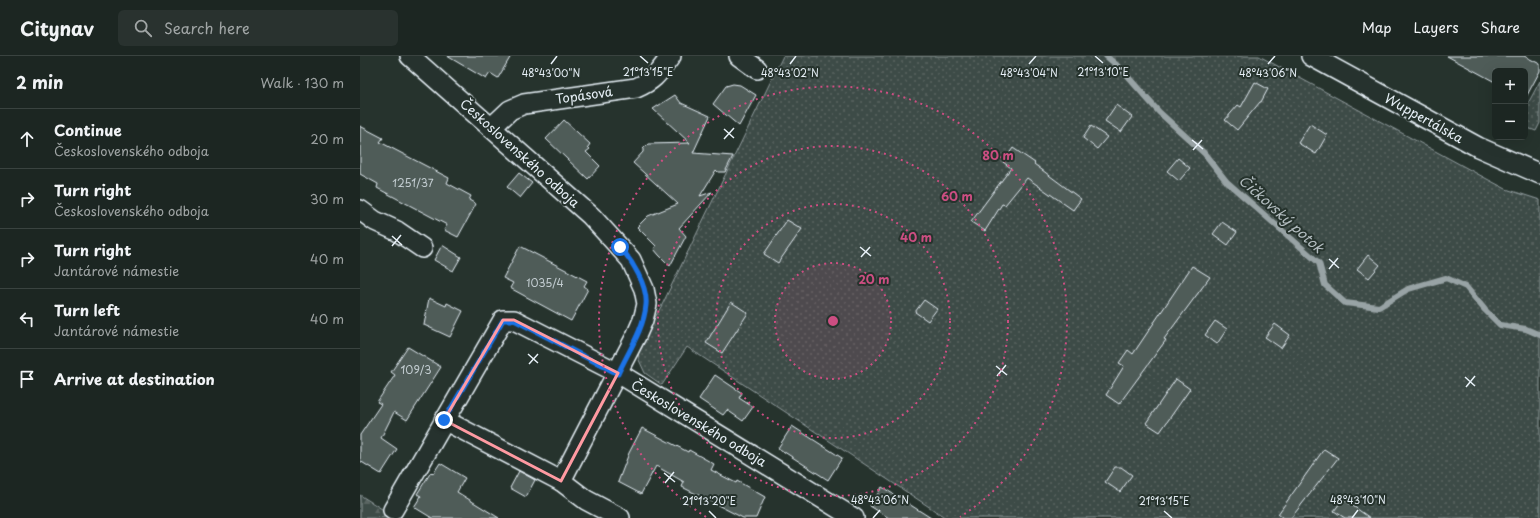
<!DOCTYPE html>
<html lang="en">
<head>
<meta charset="utf-8">
<style>
  body { margin:0; font-family:"Playpen Sans",sans-serif; background:#29322f; color:#f1f3f6 }
  .controls { position:absolute; right:12px; top:12px; display:grid; overflow:hidden; border-radius:6px; box-shadow:0 4px 16px #0002 }
  .controls button { width:36px; height:36px; display:grid; place-items:center; padding:0; border:0; border-bottom:1px solid #3a4340; background:#1c2622; color:#f1f3f6; font:20px sans-serif }
  .stop { position:absolute; width:12px; height:12px; margin:-9px; border:3px solid #1a73e8; border-radius:50%; background:#fff }
  .stop.end { background:#1a73e8; border-color:#fff; box-shadow:0 1px 4px #0008 }
  .list { margin:0; padding:0; list-style:none }
  h2 { display:flex; justify-content:space-between; align-items:center; height:52px; margin:0; padding:0 16px; font-size:17px }
  h2 small { font-size:13px; font-weight:400; color:#a0a5a5 }
  .list li { display:grid; grid-template-columns:26px 1fr auto; gap:12px; align-items:center; box-sizing:border-box; height:60px; padding:0 16px; border-top:1px solid #3a4340 }
  .list b { display:block; font-size:15px; white-space:nowrap }
  .list p { margin:0; font-size:13px; white-space:nowrap; color:#a0a5a5 }
  .list em { font-size:13px; font-style:normal; color:#a0a5a5 }
  .icon { flex:none; width:22px; height:22px; fill:none; stroke:currentColor; stroke-width:2; stroke-linecap:round; stroke-linejoin:round }
  .map { position:relative; flex:none; width:1180px; height:462px; overflow:hidden }
  header { display:flex; align-items:center; gap:24px; box-sizing:border-box; height:56px; padding:0 20px; background:#1c2622; border-bottom:1px solid #3a4340 }
  header strong { font-size:19px }
  nav { display:flex; gap:22px; margin-inline-start:auto; font-size:14px }
  .search { width:280px; height:36px; background:#29322f; display:flex; align-items:center; gap:10px; box-sizing:border-box; padding:0 14px; border-radius:6px; color:#a0a5a5; font-size:15px }
  main { display:flex }
  aside { flex:1; background:#1c2622 }
  .map>svg:first-child { display:block }
</style>
</head>
<body>
<header>
<strong>Citynav</strong>
<div class="search"><svg class="icon" aria-label="search" viewBox="0 0 24 24"><circle cx="10" cy="10" r="6"/><path d="M15 15l6 6"/></svg>Search here</div>
<nav><a>Map</a><a>Layers</a><a>Share</a></nav>
</header>
<main>
<aside>
<h2>2 min<small>Walk · 130 m</small></h2>
<ul class="list">
<li><svg class="icon" aria-label="ahead" viewBox="0 0 24 24"><path d="M12 20V5M6 11l6-6 6 6"/></svg><div><b>Continue</b><p>Československého odboja</p></div><em>20 m</em></li>
<li><svg class="icon" aria-label="right" viewBox="0 0 24 24"><path d="M7 20v-9h11M14 6l5 5-5 5"/></svg><div><b>Turn right</b><p>Československého odboja</p></div><em>30 m</em></li>
<li><svg class="icon" aria-label="right" viewBox="0 0 24 24"><path d="M7 20v-9h11M14 6l5 5-5 5"/></svg><div><b>Turn right</b><p>Jantárové námestie</p></div><em>40 m</em></li>
<li><svg class="icon" aria-label="left" viewBox="0 0 24 24"><path d="M17 20v-9H6M10 6l-5 5 5 5"/></svg><div><b>Turn left</b><p>Jantárové námestie</p></div><em>40 m</em></li>
<li><svg class="icon" aria-label="arrive" viewBox="0 0 24 24"><path d="M6 21V4h12l-3 4 3 4H6"/></svg><div><b>Arrive at destination</b></div></li>
</ul>
</aside>
<div class="map">
<svg width="1180" height="462" viewBox="0 0 1180 462">
  <defs>
    <pattern id="grass-dots" width="8" height="8" patternUnits="userSpaceOnUse"><rect width="8" height="8" fill="#3e4b47"/><path d="M2 2h.1M6 6h.1" fill="none" stroke="#5a6562" stroke-width="1.8" stroke-linecap="round"/></pattern>
    <pattern id="forest-firs" width="22" height="20" patternUnits="userSpaceOnUse"><rect width="22" height="20" fill="#3e4b47"/><path d="M5 1l3.5 6h-7zM16 11l3.5 6h-7z" fill="#5a6562"/></pattern>
  </defs>
  <rect width="100%" height="100%" fill="#26332d"/>
  <filter id="ink" filterUnits="userSpaceOnUse"><feTurbulence type="fractalNoise" baseFrequency=".025" numOctaves="2"/><feDisplacementMap in="SourceGraphic" scale="8" xChannelSelector="R" yChannelSelector="G"/><feConvolveMatrix kernelMatrix="1 2 1 2 8 2 1 2 1" color-interpolation-filters="sRGB"/></filter>
  <g filter="url(#ink)">
    <g fill="url(#grass-dots)" stroke="#939ea0">
      <path d="M 423,0 L 899,0 L 1127,123 L 1146,133 L 1180,144 L 1180,462 L 586,462 L 327,291 L 302,329 L 285,317 L 279,304 L 278,292 L 302,249 Z"/>
      <path d="M 1180,25 L 1180,67 L 1176,75 L 1165,71 L 1165,53 Z"/>
    </g>
    <path fill="url(#forest-firs)" stroke="#939ea0" d="M 0,439 L 36,462 L 0,462 Z"/>
    <g fill="none" stroke-linecap="round" stroke-linejoin="round">
      <path stroke="#98a3a5" stroke-width="6" d="M 746,0 L 760,12 L 799,56 L 844,97 L 867,126 L 959,207 L 965,229 L 985,247 L 1019,251 L 1048,233 L 1086,222 L 1106,231 L 1125,254 L 1140,269 L 1166,273 L 1180,279"/>
    </g>
    <g fill="#505c59" stroke="#e8f1f8">
      <path d="M 87,0 L 151,0 L 138,22 L 130,17 L 126,23 Z"/>
      <path d="M 1087,0 L 1164,0 L 1180,8 L 1180,15 L 1165,43 L 1165,15 L 1135,15 L 1135,26 Z"/>
      <path d="M 895,26 L 908,33 L 901,46 L 900,46 L 877,74 L 865,64 L 878,49 L 881,51 Z"/>
      <path d="M 373,28 L 380,29 L 396,39 L 379,70 L 353,48 L 366,30 Z"/>
      <path d="M 315,39 L 321,47 L 350,60 L 333,97 L 373,100 L 365,116 L 358,116 L 356,114 L 340,140 L 352,136 L 319,172 L 326,180 L 310,210 L 299,199 L 294,193 L 296,190 L 277,171 L 288,160 L 318,148 L 273,107 L 283,96 L 283,93 L 288,88 L 330,87 L 293,53 Z"/>
      <path d="M 756,49 L 772,61 L 761,76 L 745,65 Z"/>
      <path d="M 204,64 L 230,88 L 228,91 L 230,93 L 226,96 L 240,110 L 228,123 L 186,83 Z"/>
      <path d="M 950,68 L 967,79 L 956,98 L 938,87 Z"/>
      <path d="M 0,70 L 23,82 L 20,86 L 89,122 L 87,127 L 111,140 L 109,144 L 116,148 L 98,181 L 84,174 L 87,169 L 17,132 L 18,128 L 0,118 Z"/>
      <path d="M 731,70 L 747,81 L 737,93 L 723,82 Z"/>
      <path d="M 653,92 L 675,107 L 674,108 L 721,143 L 713,154 L 667,122 L 645,149 L 642,148 L 625,175 L 611,166 L 651,112 L 643,106 Z"/>
      <path d="M 818,102 L 830,112 L 819,125 L 807,115 Z"/>
      <path d="M 159,117 L 172,127 L 160,142 L 147,131 Z"/>
      <path d="M 427,164 L 442,173 L 418,207 L 404,198 Z"/>
      <path d="M 862,166 L 877,176 L 868,189 L 853,178 Z"/>
      <path d="M 82,189 L 101,201 L 93,215 L 74,204 Z"/>
      <path d="M 160,190 L 227,225 L 224,230 L 228,233 L 211,265 L 150,232 L 153,227 L 143,222 Z"/>
      <path d="M 1008,199 L 1020,209 L 1009,222 L 997,213 Z"/>
      <path d="M 832,210 L 850,221 L 804,283 L 806,284 L 759,348 L 746,339 L 764,310 L 759,307 L 768,294 L 773,298 Z"/>
      <path d="M 69,242 L 86,250 L 87,247 L 103,255 L 90,281 L 64,269 Z"/>
      <path d="M 564,244 L 577,253 L 568,265 L 555,256 Z"/>
      <path d="M 371,246 L 388,257 L 362,297 L 346,287 Z"/>
      <path d="M 855,265 L 867,273 L 857,288 L 845,279 Z"/>
      <path d="M 915,268 L 930,279 L 921,292 L 905,281 Z"/>
      <path d="M 48,291 L 81,311 L 47,364 L 34,356 L 21,382 L 37,393 L 21,418 L 0,405 L 0,379 L 21,348 L 17,346 L 35,319 L 31,316 Z"/>
      <path d="M 355,319 L 382,337 L 379,342 L 393,351 L 383,365 L 367,354 L 363,359 L 339,343 Z"/>
      <path d="M 816,323 L 830,333 L 800,376 L 786,367 Z"/>
      <path d="M 432,370 L 482,402 L 468,424 L 418,392 Z"/>
      <path d="M 282,372 L 328,396 L 329,394 L 354,408 L 351,414 L 376,427 L 377,425 L 405,441 L 396,462 L 383,462 L 340,440 L 322,431 L 324,426 L 296,410 L 281,438 L 258,426 L 269,397 Z"/>
      <path d="M 964,393 L 978,402 L 931,462 L 923,462 L 918,458 Z"/>
      <path d="M 80,407 L 105,422 L 97,436 L 139,462 L 72,462 L 54,451 L 61,440 L 57,438 L 71,416 L 73,418 Z"/>
      <path d="M 755,411 L 761,411 L 772,419 L 760,436 L 745,426 Z"/>
      <path d="M 159,415 L 175,424 L 166,441 L 150,432 Z"/>
      <path d="M 522,431 L 571,462 L 529,462 L 510,450 Z"/>
      <path d="M 983,443 L 1010,462 L 985,462 L 974,455 Z"/>
    </g>
    <g fill="none" stroke-linecap="round" stroke-linejoin="round">
      <defs>
        <g id="minor">
          <path d="M 50,0 L 231,160 L 271,204 L 284,233 L 287,248 L 283,264 L 276,280 L 201,425 L 226,444 L 260,462"/>
          <path d="M 379,0 L 397,13"/>
          <path d="M 951,0 L 1118,91 L 1180,118"/>
          <path d="M 132,71 L 150,54 L 164,48 L 276,32 C 295,24 299,16 311,0"/>
          <path d="M 0,154 L 15,165 L 37,175 L 62,192"/>
          <path d="M 84,364 L 201,425"/>
          <path d="M 33,454 L 143,264 L 154,264 L 258,317 L 494,462"/>
        </g>
      </defs>
      <use href="#minor" stroke="#e8f1f8" stroke-width="22"/>
      <use href="#minor" stroke="#26332d" stroke-width="19"/>
    </g>
  </g>
  <g fill="none" stroke-linecap="round" stroke-linejoin="round" filter="url(#ink)">
    <path stroke="#1a73e8" stroke-width="5" d="M 84,364 L 143,264 L 154,264 L 258,318 C 268,296 284,273 286,249 C 288,230 272,205 260,191"/>
  </g>
  <path fill="none" stroke="#ff9aa2" stroke-width="3" stroke-linejoin="round" d="M 143,264 L 154,264 L 258,317 L 201,425 L 84,364 Z"/>
  <path fill="none" stroke="#e8f1f8" stroke-width="1.5" d="M 280,0 L 288,7M 735,0 L 743,7M 191,8 L 197,0M 430,8 L 436,0M 669,8 L 676,0M 908,8 L 915,0M 364,73 L 374,82M 364,83 L 374,72M 832,84 L 843,93M 833,94 L 842,84M 32,180 L 42,189M 32,190 L 41,179M 500,191 L 511,200M 501,201 L 510,191M 969,203 L 979,212M 969,213 L 978,202M 168,298 L 178,307M 169,308 L 178,298M 636,310 L 647,319M 637,320 L 646,309M 1105,321 L 1115,330M 1106,331 L 1115,320M 304,417 L 315,426M 305,427 L 314,416M 349,455 L 356,462M 804,455 L 812,462M 513,462 L 520,454M 992,462 L 998,454"/>
  <circle cx="473" cy="265" r="58" fill="#cc4e82" fill-opacity=".12"/>
  <g fill="none" stroke="#cc4e82" stroke-width="2" stroke-dasharray="2 4">
    <circle cx="473" cy="265" r="58"/>
    <circle cx="473" cy="265" r="117"/>
    <circle cx="473" cy="265" r="175"/>
    <path d="M346 461A234 234 0 1 1 600 461"/>
  </g>
  <g text-anchor="middle" stroke-width="4" stroke-linejoin="round" paint-order="stroke">
    <g font-size="11" fill="#c2ccd0">
      <text x="53" y="131">1251/37</text>
      <text x="185" y="231">1035/4</text>
      <text x="56" y="318">109/3</text>
    </g>
    <g font-size="13" fill="#e8f1f8" stroke="#26332d">
      <text transform="translate(224 39) rotate(-8)" y="5">Topásová</text>
      <text transform="translate(1064 62) rotate(29)" y="5">Wuppertálska</text>
      <text transform="translate(160 97) rotate(42)" y="5">Československého odboja</text>
      <text transform="translate(339 367) rotate(31)" y="5">Československého odboja</text>
    </g>
    <g font-size="14" font-style="italic" fill="#b3bdc0" stroke="#26332d">
      <text transform="translate(921 158) rotate(42)" y="5">Čičkovský potok</text>
    </g>
  </g>
  <g font-size="10" text-anchor="middle" fill="#e8f1f8" stroke="#26332d" stroke-width="4" stroke-linejoin="round" paint-order="stroke">
    <text x="288" y="20">21°13'15"E</text>
    <text x="743" y="20">21°13'10"E</text>
    <text x="908" y="21">48°43'06"N</text>
    <text x="191" y="21">48°43'00"N</text>
    <text x="430" y="21">48°43'02"N</text>
    <text x="669" y="21">48°43'04"N</text>
    <text x="520" y="448">48°43'06"N</text>
    <text x="998" y="448">48°43'10"N</text>
    <text x="349" y="449">21°13'20"E</text>
    <text x="804" y="449">21°13'15"E</text>
  </g>
  <circle cx="473" cy="265" r="6" fill="#cc4e82" stroke="#26332d" stroke-width="2"/>
  <g font-size="12" text-anchor="middle" font-weight="bold" fill="#cc4e82" stroke="#26332d" stroke-width="4" stroke-linejoin="round" paint-order="stroke">
    <text x="638" y="104">80 m</text>
    <text x="597" y="145">60 m</text>
    <text x="556" y="186">40 m</text>
    <text x="514" y="228">20 m</text>
  </g>
</svg>
<div class="controls">
<button>+</button>
<button>−</button>
</div>
<div class="stop" style="left:260px;top:191px"></div>
<div class="stop end" style="left:84px;top:364px"></div>
</div>
</main>
</body>
</html>
